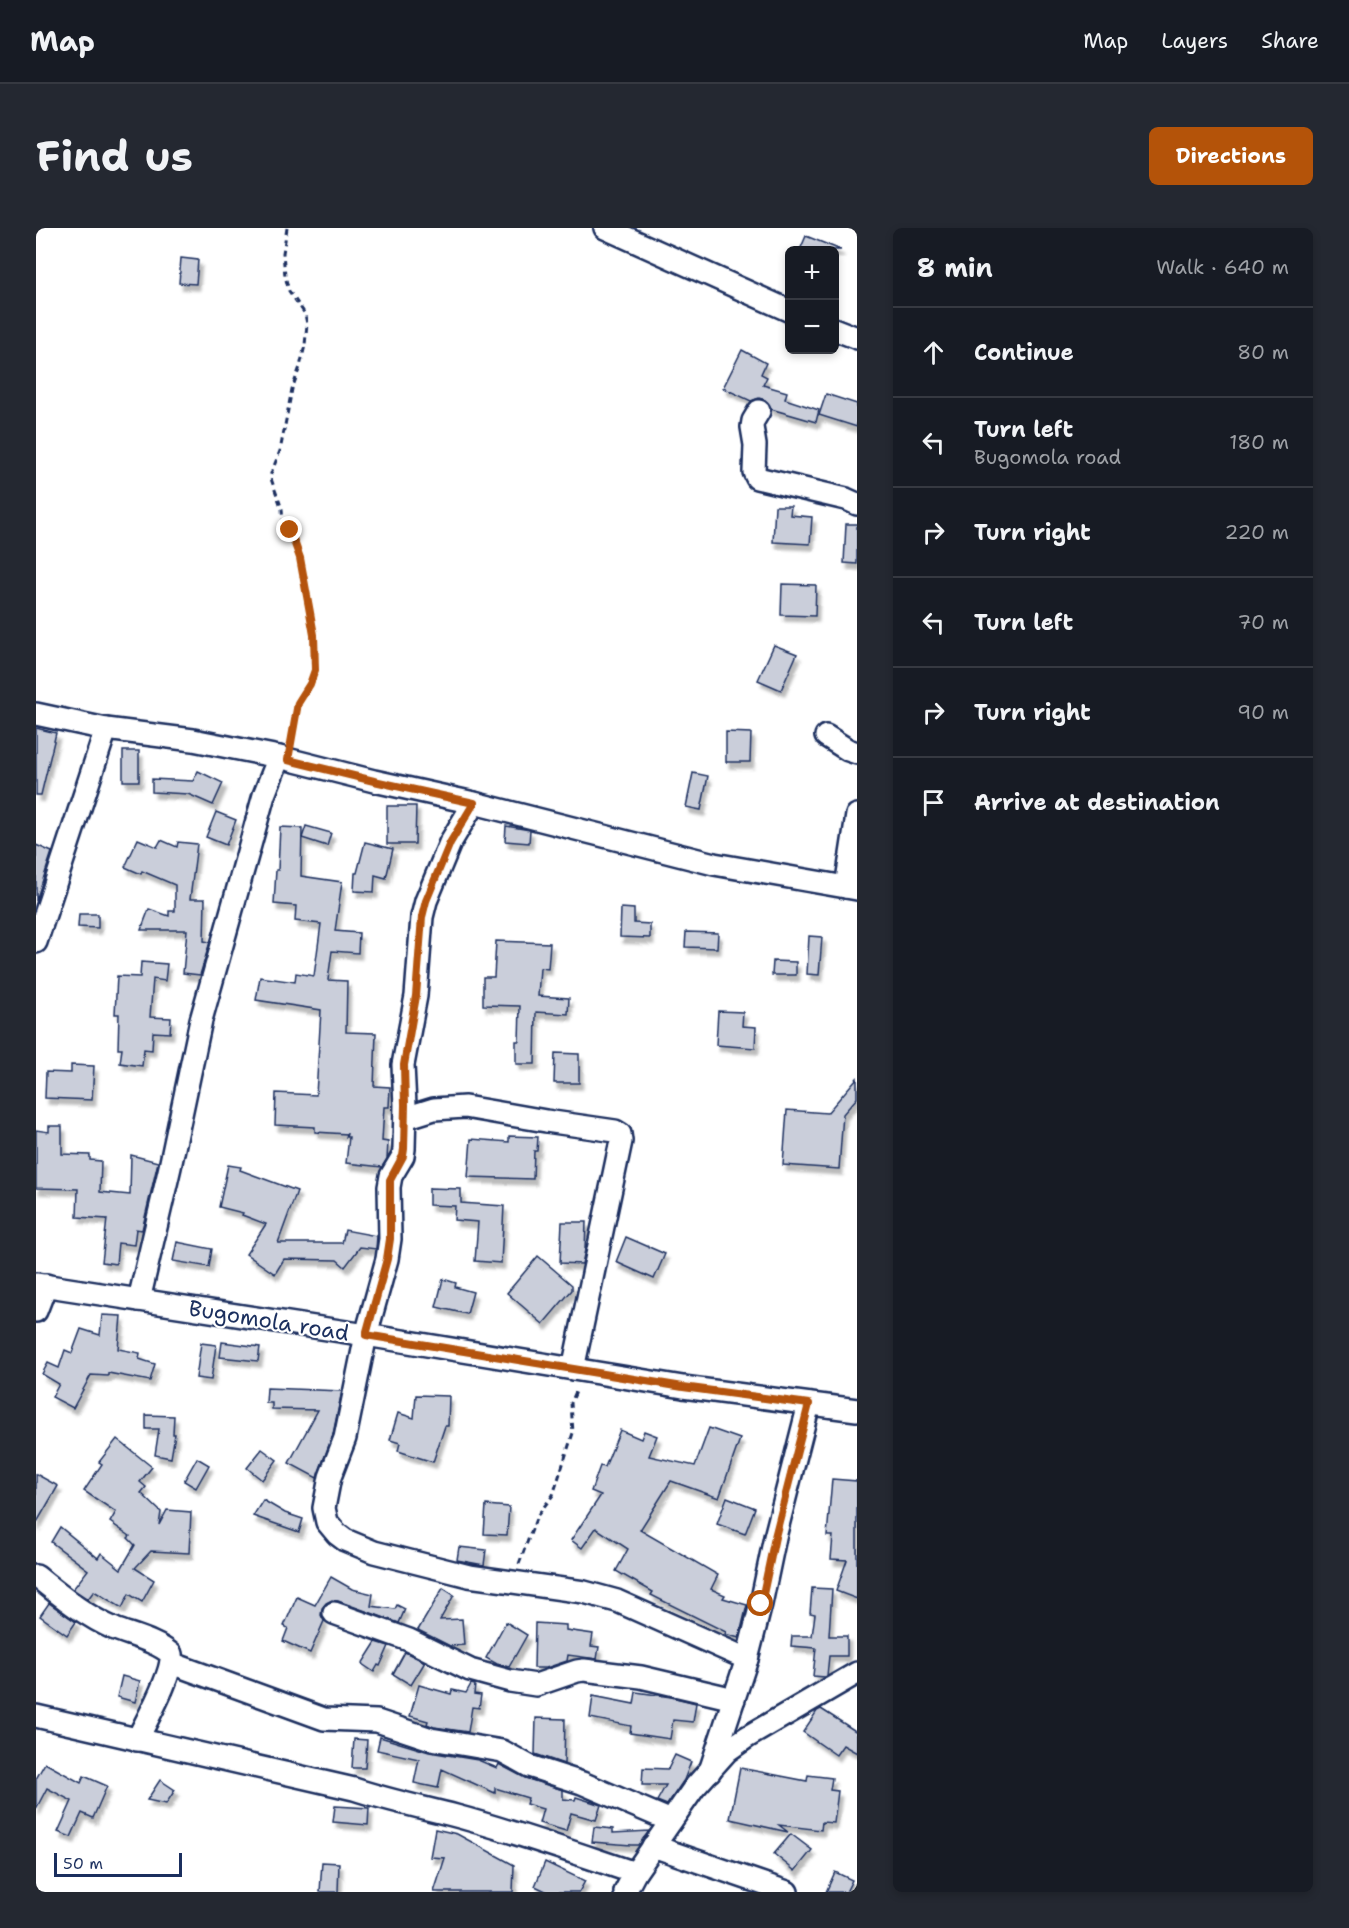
<!DOCTYPE html>
<html lang="en">
<head>
<meta charset="utf-8">
<style>
  body { margin:0; font-family:"Shantell Sans",sans-serif; background:#242831; color:#f1f3f6 }
  .controls { position:absolute; right:18px; top:18px; display:grid; overflow:hidden; border-radius:9px; box-shadow:0 3px 9px #0003 }
  .controls button { width:54px; height:54px; display:grid; place-items:center; padding:0; border:0; border-bottom:2px solid #363941; background:#171b24; color:#f1f3f6; font:30px sans-serif }
  .scale { position:absolute; left:18px; bottom:15px; width:128px; box-sizing:border-box; padding-left:6px; border:3px solid #1b2f5e; border-top:0; font-size:16px; line-height:21px; white-space:nowrap; color:#1b2f5e; -webkit-text-stroke:4px #fff; paint-order:stroke }
  .stop { position:absolute; width:18px; height:18px; margin:-14px; border:4px solid #b45309; border-radius:50%; background:#fff }
  .stop.end { background:#b45309; border-color:#fff; box-shadow:0 2px 6px #0008 }
  .list { margin:0; padding:0; list-style:none }
  h2 { display:flex; justify-content:space-between; align-items:center; height:78px; margin:0; padding:0 24px; font-size:26px }
  h2 small { font-size:20px; font-weight:400; color:#9ea1a6 }
  .list li { display:grid; grid-template-columns:39px 1fr auto; gap:18px; align-items:center; box-sizing:border-box; height:90px; padding:0 24px; border-top:2px solid #363941 }
  .list b { display:block; font-size:22px; white-space:nowrap }
  .list p { margin:0; font-size:20px; white-space:nowrap; color:#9ea1a6 }
  .list em { font-size:20px; font-style:normal; color:#9ea1a6 }
  .icon { flex:none; width:33px; height:33px; fill:none; stroke:currentColor; stroke-width:2; stroke-linecap:round; stroke-linejoin:round }
  .map { position:relative; flex:none; width:821px; height:1664px; overflow:hidden; border-radius:9px }
  header { display:flex; align-items:center; gap:36px; box-sizing:border-box; height:84px; padding:0 30px; background:#171b24; border-bottom:2px solid #363941 }
  header strong { font-size:28px }
  nav { display:flex; gap:33px; margin-inline-start:auto; font-size:21px }
  .intro { display:flex; align-items:center; justify-content:space-between; box-sizing:border-box; height:144px; padding:0 36px }
  h1 { margin:0; font-size:42px }
  .button { padding:15px 27px; border-radius:9px; background:#b45309; color:#fff; font-size:21px; font-weight:700 }
  main { display:flex; gap:36px; padding:0 36px }
  aside { flex:1; background:#171b24; border-radius:9px; box-shadow:0 3px 9px #0003 }
  .map>svg:first-child { display:block }
</style>
</head>
<body>
<header>
<strong>Map</strong>
<nav><a>Map</a><a>Layers</a><a>Share</a></nav>
</header>
<div class="intro"><h1>Find us</h1><a class="button">Directions</a></div>
<main>
<div class="map">
<svg width="821" height="1664" viewBox="0 0 821 1664">
  <defs>
    <filter id="shadow"><feDropShadow dx="3.5" dy="6" stdDeviation="1.5" flood-color="#0004"/></filter>
  </defs>
  <rect width="100%" height="100%" fill="#fff"/>
  <filter id="ink" filterUnits="userSpaceOnUse"><feTurbulence type="fractalNoise" baseFrequency=".0167" numOctaves="2"/><feDisplacementMap in="SourceGraphic" scale="12" xChannelSelector="R" yChannelSelector="G"/><feConvolveMatrix kernelMatrix="1 2 1 2 8 2 1 2 1" color-interpolation-filters="sRGB"/></filter>
  <g filter="url(#ink)">
    <g fill="#caceda" stroke="#1b2f5e" stroke-width="1.5" filter="url(#shadow)">
      <path d="M 770,8 L 805,22 L 764,22 Z"/>
      <path d="M 145,30 L 162,32 L 160,56 L 143,55 Z"/>
      <path d="M 706,122 L 730,135 L 725,146 L 731,149 L 727,157 L 751,164 L 749,171 L 783,182 L 780,194 L 735,181 L 729,172 L 723,170 L 715,173 L 687,160 Z"/>
      <path d="M 790,166 L 821,176 L 821,199 L 783,187 Z"/>
      <path d="M 739,278 L 755,278 L 754,287 L 776,289 L 774,316 L 737,314 Z"/>
      <path d="M 810,296 L 821,296 L 821,336 L 808,335 Z"/>
      <path d="M 746,356 L 780,357 L 779,388 L 745,387 Z"/>
      <path d="M 738,417 L 761,426 L 745,462 L 722,452 Z"/>
      <path d="M 0,500 L 20,505 L 5,567 L 0,567 Z"/>
      <path d="M 690,504 L 715,505 L 714,534 L 690,534 Z"/>
      <rect x="87" y="523" width="16" height="30"/>
      <path d="M 162,543 L 187,555 L 177,577 L 152,566 L 116,564 L 116,551 L 157,553 Z"/>
      <path d="M 657,545 L 672,548 L 665,582 L 650,579 Z"/>
      <path d="M 351,578 L 380,578 L 379,616 L 351,616 Z"/>
      <path d="M 180,584 L 200,592 L 190,617 L 170,609 Z"/>
      <path d="M 270,598 L 295,605 L 291,618 L 266,610 Z"/>
      <path d="M 470,598 L 494,602 L 493,615 L 469,613 Z"/>
      <path d="M 244,599 L 266,600 L 265,648 L 306,654 L 299,703 L 323,705 L 322,725 L 296,723 L 292,752 L 311,753 L 310,804 L 340,805 L 338,858 L 354,859 L 353,879 L 348,879 L 346,913 L 352,914 L 351,931 L 346,939 L 310,935 L 313,909 L 310,909 L 311,906 L 279,904 L 279,899 L 239,897 L 240,865 L 280,867 L 285,782 L 220,772 L 224,749 L 259,754 L 260,745 L 278,748 L 285,696 L 259,693 L 260,678 L 238,676 L 240,642 L 242,642 Z"/>
      <path d="M 102,611 L 121,619 L 125,612 L 141,619 L 142,614 L 161,616 L 154,671 L 169,671 L 168,713 L 174,714 L 164,747 L 147,745 L 151,702 L 105,702 L 113,681 L 133,688 L 133,683 L 139,683 L 139,657 L 106,643 L 105,646 L 89,639 Z"/>
      <path d="M 329,614 L 357,621 L 350,650 L 339,647 L 338,664 L 318,663 L 319,645 L 321,645 Z"/>
      <path d="M 0,617 L 16,624 L 0,673 Z"/>
      <path d="M 585,680 L 598,681 L 598,695 L 614,696 L 614,710 L 584,709 Z"/>
      <path d="M 43,686 L 62,686 L 62,700 L 42,699 Z"/>
      <path d="M 650,704 L 682,705 L 681,720 L 649,719 Z"/>
      <path d="M 773,708 L 786,709 L 783,747 L 771,746 Z"/>
      <path d="M 460,713 L 514,715 L 512,741 L 504,740 L 502,768 L 533,770 L 532,786 L 500,784 L 499,836 L 480,836 L 480,813 L 483,813 L 484,778 L 447,777 L 447,749 L 458,749 Z"/>
      <path d="M 737,733 L 760,734 L 760,747 L 736,747 Z"/>
      <path d="M 105,734 L 131,736 L 129,753 L 117,751 L 114,789 L 135,790 L 134,805 L 117,804 L 116,822 L 108,821 L 106,838 L 84,835 L 86,821 L 82,821 L 83,786 L 79,786 L 81,748 L 104,749 Z"/>
      <path d="M 682,783 L 707,784 L 706,798 L 720,799 L 719,820 L 680,817 Z"/>
      <path d="M 519,825 L 543,826 L 543,855 L 518,855 Z"/>
      <path d="M 35,837 L 58,838 L 56,872 L 9,870 L 10,844 L 35,845 Z"/>
      <path d="M 821,850 L 821,870 L 807,886 L 803,941 L 747,937 L 751,882 L 791,885 Z"/>
      <path d="M 13,898 L 26,898 L 26,926 L 54,927 L 54,932 L 65,933 L 64,964 L 94,967 L 95,927 L 122,934 L 106,1002 L 100,1001 L 98,1017 L 82,1015 L 80,1036 L 66,1034 L 71,991 L 41,989 L 42,961 L 0,960 L 0,902 L 13,904 Z"/>
      <path d="M 473,908 L 502,909 L 501,923 L 498,923 L 497,951 L 432,949 L 435,911 L 473,914 Z"/>
      <path d="M 192,937 L 205,939 L 204,942 L 261,963 L 242,1015 L 306,1015 L 309,1002 L 341,1008 L 340,1021 L 324,1019 L 309,1039 L 301,1032 L 248,1031 L 239,1046 L 210,1026 L 230,996 L 206,987 L 207,985 L 183,979 Z"/>
      <path d="M 393,960 L 425,961 L 425,975 L 468,978 L 465,1035 L 439,1033 L 442,994 L 418,992 L 419,978 L 393,977 Z"/>
      <path d="M 526,994 L 550,994 L 549,1022 L 546,1036 L 524,1035 Z"/>
      <path d="M 590,1009 L 629,1026 L 618,1051 L 580,1034 Z"/>
      <path d="M 141,1014 L 176,1021 L 173,1039 L 137,1033 Z"/>
      <path d="M 502,1028 L 536,1057 L 536,1062 L 507,1096 L 471,1065 Z"/>
      <path d="M 407,1051 L 420,1055 L 419,1059 L 437,1064 L 431,1086 L 400,1079 Z"/>
      <path d="M 66,1087 L 85,1088 L 82,1121 L 104,1125 L 103,1131 L 119,1136 L 114,1153 L 72,1145 L 72,1148 L 55,1147 L 37,1180 L 16,1169 L 23,1156 L 6,1146 L 12,1135 L 23,1140 L 29,1122 L 36,1125 L 45,1101 L 64,1107 Z"/>
      <path d="M 186,1114 L 224,1119 L 222,1133 L 184,1129 Z"/>
      <path d="M 165,1115 L 180,1117 L 175,1152 L 160,1150 Z"/>
      <path d="M 231,1160 L 306,1163 L 297,1206 L 281,1250 L 253,1235 L 282,1182 L 236,1181 L 236,1175 L 230,1175 Z"/>
      <path d="M 380,1167 L 413,1168 L 412,1198 L 409,1198 L 397,1234 L 362,1223 L 364,1215 L 354,1212 L 362,1185 L 378,1190 Z"/>
      <path d="M 110,1187 L 138,1188 L 137,1206 L 139,1206 L 135,1230 L 119,1227 L 123,1201 L 110,1201 Z"/>
      <path d="M 673,1200 L 704,1211 L 683,1270 L 635,1253 L 604,1302 L 682,1347 L 675,1361 L 689,1367 L 687,1370 L 711,1377 L 703,1410 L 689,1406 L 690,1404 L 615,1367 L 617,1364 L 580,1343 L 592,1321 L 560,1300 L 546,1320 L 535,1312 L 565,1267 L 555,1263 L 564,1238 L 569,1239 L 584,1202 L 605,1211 L 608,1203 L 621,1208 L 613,1228 L 659,1238 Z"/>
      <path d="M 81,1211 L 116,1239 L 104,1254 L 110,1259 L 105,1265 L 125,1284 L 123,1297 L 131,1282 L 155,1284 L 153,1325 L 115,1323 L 99,1340 L 118,1352 L 106,1374 L 93,1366 L 86,1380 L 58,1363 L 52,1371 L 37,1361 L 52,1342 L 15,1314 L 24,1299 L 62,1330 L 65,1325 L 85,1341 L 99,1317 L 92,1310 L 94,1308 L 74,1294 L 80,1284 L 48,1263 L 66,1236 L 63,1234 Z"/>
      <path d="M 226,1221 L 241,1232 L 226,1252 L 211,1240 Z"/>
      <path d="M 161,1230 L 173,1237 L 160,1260 L 148,1253 Z"/>
      <path d="M 0,1246 L 22,1258 L 0,1296 Z"/>
      <path d="M 796,1251 L 821,1253 L 821,1371 L 800,1363 L 811,1332 L 795,1331 L 797,1308 L 791,1308 Z"/>
      <path d="M 691,1269 L 719,1280 L 709,1306 L 681,1296 Z"/>
      <path d="M 227,1272 L 249,1285 L 267,1291 L 263,1304 L 217,1288 Z"/>
      <path d="M 450,1277 L 473,1279 L 471,1307 L 448,1306 Z"/>
      <path d="M 423,1319 L 450,1322 L 448,1337 L 421,1332 Z"/>
      <path d="M 295,1349 L 316,1361 L 337,1366 L 335,1378 L 359,1381 L 361,1377 L 369,1381 L 363,1395 L 302,1373 L 296,1372 L 290,1375 L 286,1380 L 285,1387 L 288,1393 L 274,1425 L 247,1413 L 252,1400 L 248,1398 L 261,1369 L 279,1377 Z"/>
      <path d="M 407,1360 L 418,1367 L 404,1392 L 426,1391 L 428,1417 L 414,1418 L 382,1402 Z"/>
      <path d="M 776,1360 L 796,1361 L 793,1408 L 811,1408 L 811,1428 L 793,1428 L 791,1448 L 789,1449 L 777,1448 L 780,1420 L 755,1418 L 756,1408 L 776,1408 L 779,1386 L 774,1385 Z"/>
      <path d="M 13,1375 L 40,1394 L 31,1407 L 4,1388 Z"/>
      <path d="M 470,1394 L 491,1407 L 473,1439 L 461,1436 L 450,1430 Z"/>
      <path d="M 499,1395 L 530,1397 L 530,1402 L 557,1406 L 555,1418 L 563,1419 L 561,1431 L 532,1427 L 531,1433 L 510,1440 L 498,1440 Z"/>
      <path d="M 340,1414 L 353,1418 L 344,1438 L 342,1437 L 338,1444 L 326,1436 Z"/>
      <path d="M 369,1424 L 389,1434 L 375,1457 L 357,1446 Z"/>
      <path d="M 86,1448 L 104,1453 L 99,1474 L 81,1469 Z"/>
      <path d="M 435,1456 L 439,1457 L 438,1466 L 445,1467 L 443,1480 L 436,1479 L 432,1504 L 398,1499 L 391,1496 L 392,1493 L 374,1488 L 383,1457 L 415,1466 L 416,1462 L 430,1465 Z"/>
      <path d="M 600,1464 L 635,1469 L 660,1475 L 657,1494 L 637,1492 L 634,1511 L 594,1505 L 595,1498 L 554,1490 L 557,1468 L 598,1476 Z"/>
      <path d="M 785,1481 L 821,1504 L 821,1525 L 807,1517 L 800,1527 L 767,1504 L 781,1483 Z"/>
      <path d="M 500,1490 L 529,1491 L 528,1536 L 499,1526 Z"/>
      <path d="M 344,1509 L 393,1524 L 442,1532 L 461,1540 L 463,1536 L 464,1537 L 489,1550 L 527,1562 L 527,1571 L 539,1572 L 540,1569 L 565,1577 L 560,1592 L 535,1585 L 530,1603 L 503,1595 L 507,1581 L 490,1576 L 492,1570 L 459,1560 L 459,1565 L 406,1541 L 402,1560 L 378,1555 L 383,1531 L 341,1522 Z"/>
      <path d="M 318,1511 L 331,1512 L 329,1540 L 316,1540 Z"/>
      <path d="M 639,1527 L 655,1534 L 648,1552 L 631,1577 L 621,1573 L 630,1557 L 606,1557 L 607,1540 L 632,1541 Z"/>
      <path d="M 9,1535 L 45,1555 L 48,1548 L 71,1558 L 57,1590 L 46,1585 L 35,1609 L 22,1604 L 36,1573 L 11,1560 L 0,1581 L 0,1551 Z"/>
      <path d="M 704,1540 L 771,1553 L 772,1547 L 796,1550 L 794,1562 L 802,1563 L 798,1595 L 786,1594 L 785,1602 L 743,1597 L 752,1604 L 694,1591 Z"/>
      <path d="M 124,1552 L 139,1562 L 130,1576 L 111,1572 Z"/>
      <path d="M 299,1578 L 333,1580 L 332,1597 L 297,1594 Z"/>
      <path d="M 558,1599 L 577,1601 L 577,1605 L 613,1603 L 603,1617 L 595,1617 L 556,1614 Z"/>
      <path d="M 399,1601 L 421,1606 L 478,1637 L 477,1664 L 398,1664 L 409,1630 L 394,1629 Z"/>
      <path d="M 755,1606 L 776,1622 L 759,1643 L 738,1626 Z"/>
      <path d="M 286,1634 L 303,1635 L 302,1664 L 284,1664 Z"/>
      <path d="M 509,1634 L 549,1653 L 543,1664 L 512,1664 L 499,1658 Z"/>
      <path d="M 799,1644 L 816,1652 L 810,1664 L 790,1664 Z"/>
    </g>
    <g fill="none" stroke-linecap="round" stroke-linejoin="round">
      <defs>
        <g id="minor">
          <path d="M 569,0 L 754,83"/>
          <path d="M 798,101 L 821,110"/>
          <path d="M 723,183 L 717,193 L 716,199 L 719,217 L 718,244 L 721,250 L 810,271 L 821,276"/>
          <path d="M 0,486 L 70,501 L 157,512 L 243,529 L 338,553 L 438,575 L 678,636 L 821,661"/>
          <path d="M 790,508 L 812,522 L 821,525"/>
          <path d="M 438,575 L 414,615 L 390,673 L 386,689 L 380,768 L 367,837 L 369,877 L 368,921 L 367,928 L 355,948 L 353,959 L 354,1011 L 351,1031 L 330,1107 L 309,1210 L 294,1249 L 288,1280 L 291,1294 L 301,1306 L 309,1312 L 338,1324 L 433,1348 L 548,1364 L 581,1373 L 711,1431"/>
          <path d="M 810,659 L 821,587"/>
          <path d="M 0,714 L 70,501"/>
          <path d="M 369,890 L 398,881 L 429,879 L 510,893 L 579,903 L 584,906 L 585,913 L 537,1141"/>
          <path d="M 0,1056 L 330,1107 L 647,1159 L 821,1182"/>
          <path d="M 103,1072 L 134,939 L 165,792 L 228,567 L 243,529"/>
          <path d="M 0,1083 L 10,1057"/>
          <path d="M 0,1348 C 25,1368 49,1388 79,1401 C 97,1408 120,1413 135,1426 C 138,1445 110,1493 101,1512"/>
          <path d="M 298,1385 L 373,1412 L 434,1442 L 474,1453 L 500,1457 L 541,1443 L 548,1442 L 605,1449 L 698,1471"/>
          <path d="M 135,1435 L 288,1491 L 341,1493 L 395,1511 L 466,1523 L 493,1538 L 546,1555 L 635,1593"/>
          <path d="M 0,1488 L 318,1561 C 351,1572 385,1579 420,1588 C 480,1604 539,1625 599,1645"/>
          <path d="M 674,1543 L 711,1431 L 725,1376 L 739,1309 L 773,1176"/>
          <path d="M 617,1618 L 751,1664"/>
          <path d="M 589,1664 L 599,1645 L 658,1560 L 691,1523 L 711,1509 L 821,1445"/>
        </g>
      </defs>
      <use href="#minor" stroke="#1b2f5e" stroke-width="26"/>
      <g stroke="#1b2f5e" stroke-width="3" stroke-dasharray="6 4.5" stroke-linecap="butt">
        <path d="M 251,0 L 247,25 L 249,48 L 253,63 L 269,86 L 271,96 L 269,117 L 264,139 L 256,161 L 244,223 L 234,248 L 246,281 L 247,295 L 254,302 L 264,330 L 278,407 L 279,442 L 274,456 L 262,475 L 256,514"/>
        <path d="M 483,1336 L 501,1288 L 517,1267 L 537,1205 L 535,1175 L 541,1161"/>
      </g>
      <use href="#minor" stroke="#fff" stroke-width="21"/>
    </g>
  </g>
  <g fill="none" stroke-linecap="round" stroke-linejoin="round" filter="url(#ink)">
    <path stroke="#b45309" stroke-width="8" d="M 254,302 L 264,330 L 273,379 L 278,407 L 279,442 L 274,456 L 262,475 L 252,532 L 338,553 L 438,575 L 414,615 L 390,673 L 386,689 L 380,768 L 368,837 L 369,877 L 368,921 L 367,928 L 354,952 L 354,1011 L 351,1031 L 330,1107 L 647,1159 L 773,1176 L 739,1309 L 725,1376"/>
  </g>
  <g text-anchor="middle" stroke-width="4.5" stroke-linejoin="round" paint-order="stroke">
    <g font-size="22" fill="#1b2f5e" stroke="#fff">
      <text transform="translate(233 1092) rotate(9)" y="8">Bugomola road</text>
    </g>
  </g>
</svg>
<div class="controls">
<button>+</button>
<button>−</button>
</div>
<div class="scale">50 m</div>
<div class="stop" style="left:725px;top:1376px"></div>
<div class="stop end" style="left:254px;top:302px"></div>
</div>
<aside>
<h2>8 min<small>Walk · 640 m</small></h2>
<ul class="list">
<li><svg class="icon" aria-label="ahead" viewBox="0 0 24 24"><path d="M12 20V5M6 11l6-6 6 6"/></svg><div><b>Continue</b></div><em>80 m</em></li>
<li><svg class="icon" aria-label="left" viewBox="0 0 24 24"><path d="M17 20v-9H6M10 6l-5 5 5 5"/></svg><div><b>Turn left</b><p>Bugomola road</p></div><em>180 m</em></li>
<li><svg class="icon" aria-label="right" viewBox="0 0 24 24"><path d="M7 20v-9h11M14 6l5 5-5 5"/></svg><div><b>Turn right</b></div><em>220 m</em></li>
<li><svg class="icon" aria-label="left" viewBox="0 0 24 24"><path d="M17 20v-9H6M10 6l-5 5 5 5"/></svg><div><b>Turn left</b></div><em>70 m</em></li>
<li><svg class="icon" aria-label="right" viewBox="0 0 24 24"><path d="M7 20v-9h11M14 6l5 5-5 5"/></svg><div><b>Turn right</b></div><em>90 m</em></li>
<li><svg class="icon" aria-label="arrive" viewBox="0 0 24 24"><path d="M6 21V4h12l-3 4 3 4H6"/></svg><div><b>Arrive at destination</b></div></li>
</ul>
</aside>
</main>
</body>
</html>
